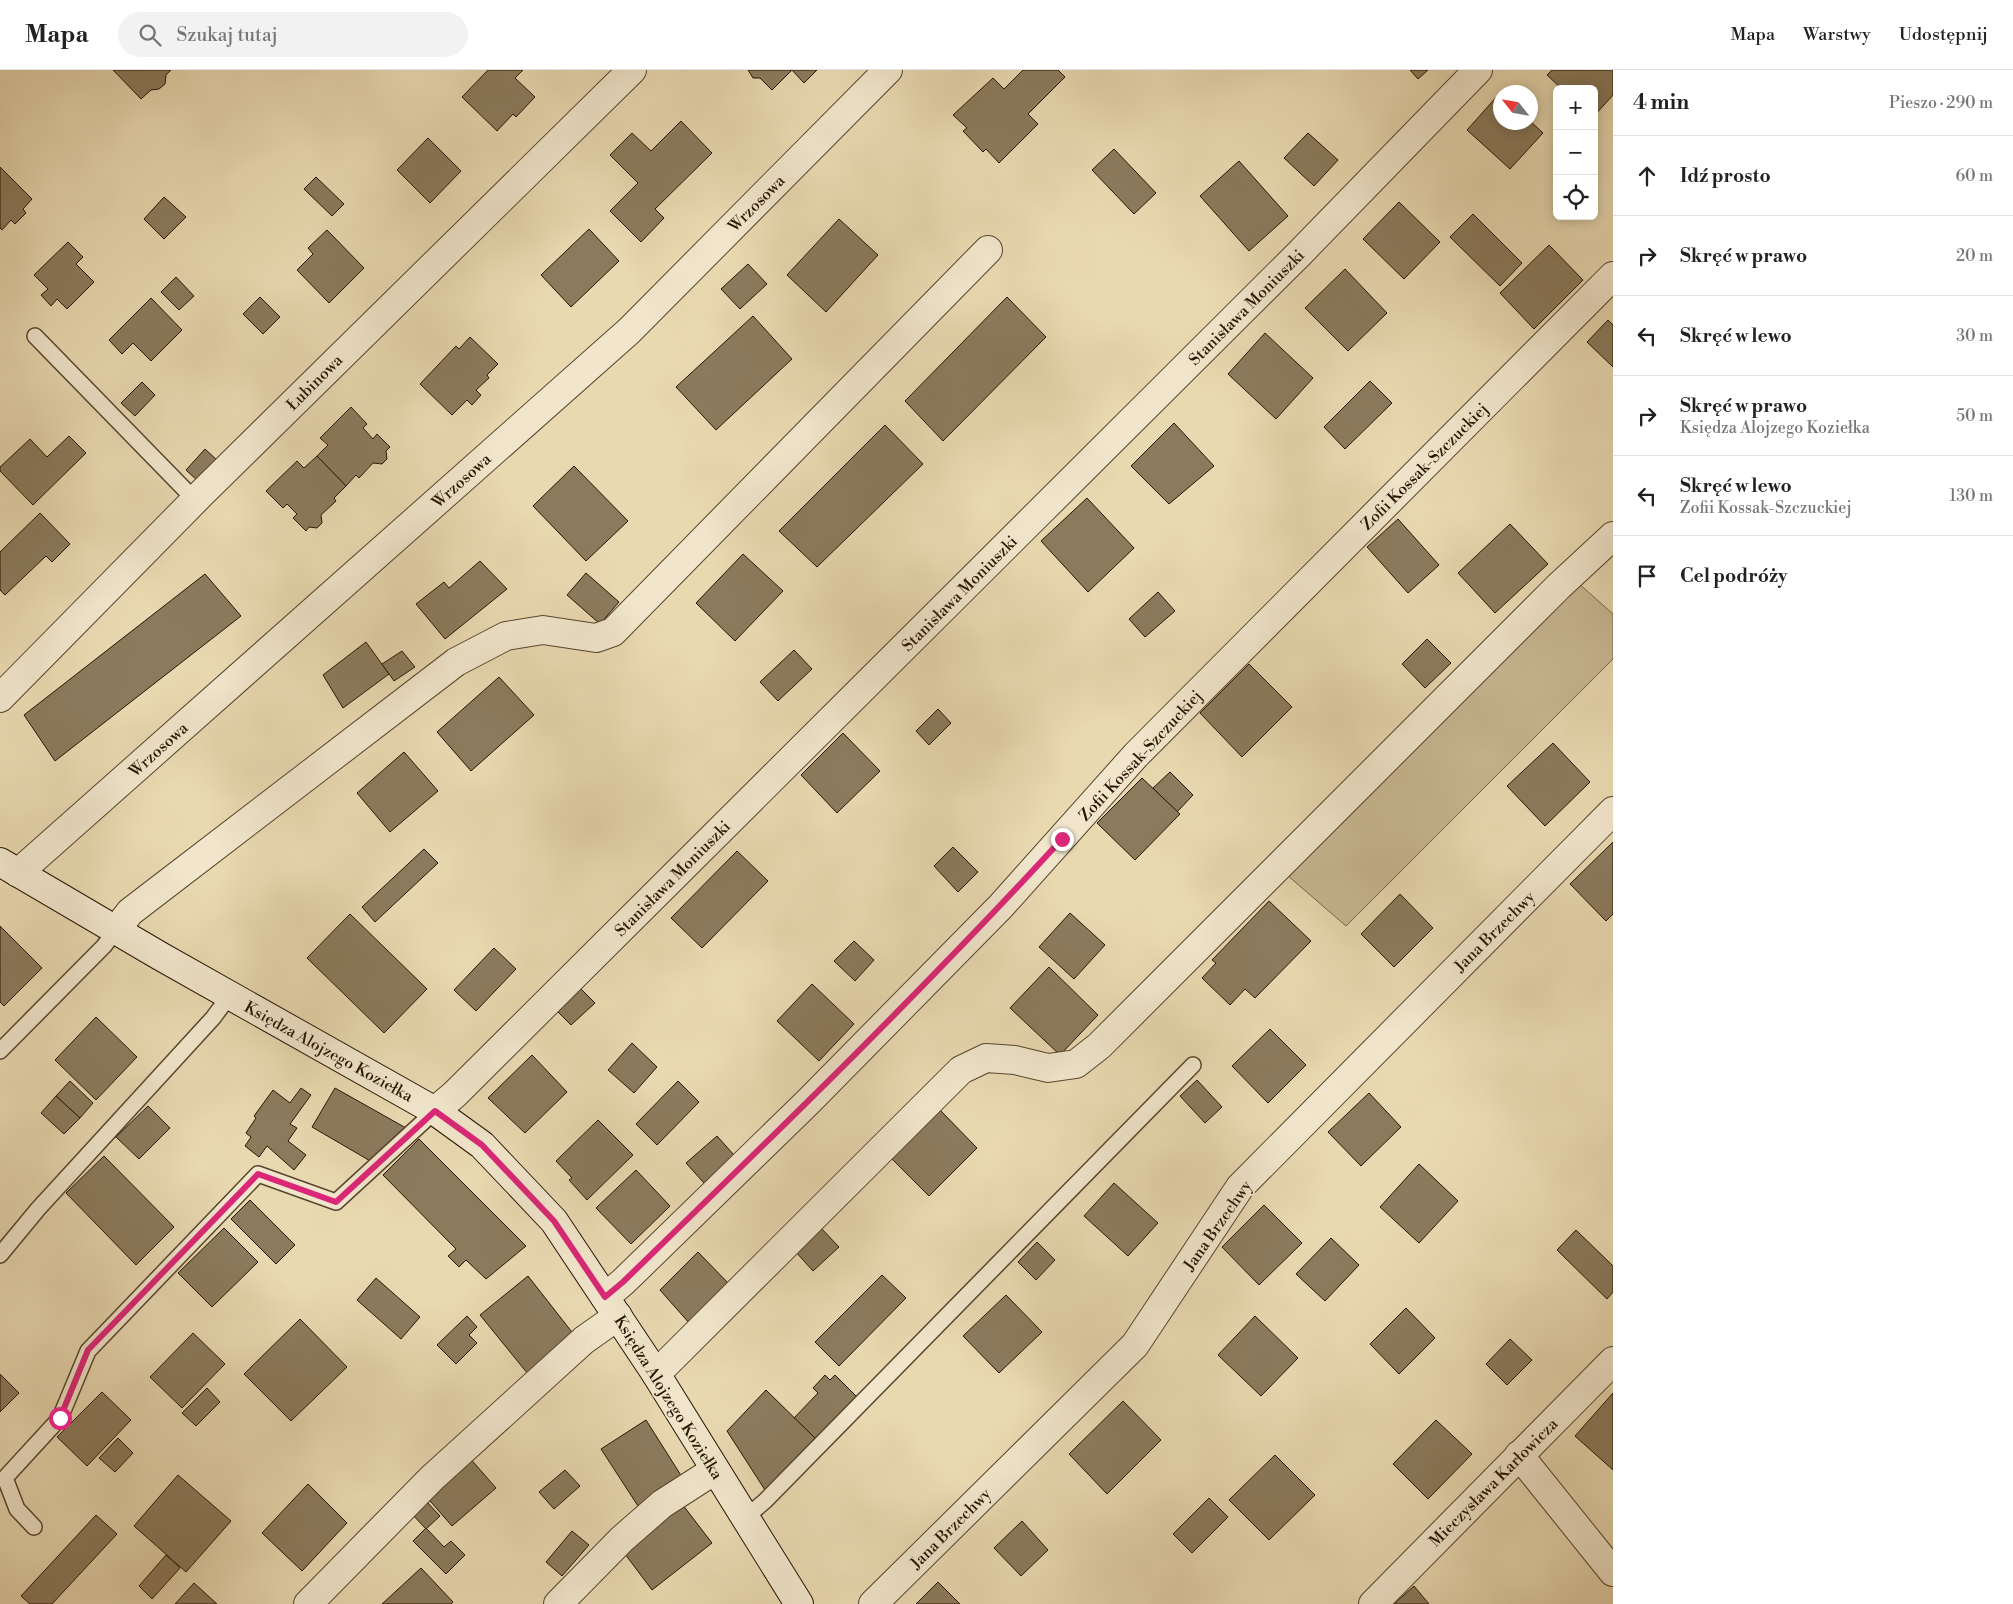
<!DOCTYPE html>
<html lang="pl">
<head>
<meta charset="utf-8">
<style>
  body { margin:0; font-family:"Libre Bodoni",serif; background:#f2f2f2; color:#222 }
  .controls { position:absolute; right:15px; top:15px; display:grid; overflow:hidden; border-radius:8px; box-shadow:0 2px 12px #0003 }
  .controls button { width:45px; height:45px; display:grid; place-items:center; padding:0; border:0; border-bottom:1px solid #e0e0e0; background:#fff; color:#222; font:25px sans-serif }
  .compass { position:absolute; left:1493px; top:15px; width:45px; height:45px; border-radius:50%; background:#fff; box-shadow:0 2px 12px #0003; rotate:301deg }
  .stop { position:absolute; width:15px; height:15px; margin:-11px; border:4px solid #db2777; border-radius:50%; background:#fff }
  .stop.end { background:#db2777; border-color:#fff; box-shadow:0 1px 5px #0008 }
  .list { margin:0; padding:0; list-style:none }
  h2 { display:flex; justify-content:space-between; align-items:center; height:65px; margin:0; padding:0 20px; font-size:21px }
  h2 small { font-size:16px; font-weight:400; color:#767676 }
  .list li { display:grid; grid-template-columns:32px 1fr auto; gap:15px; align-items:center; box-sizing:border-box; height:80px; padding:0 20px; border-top:1px solid #e0e0e0 }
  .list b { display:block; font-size:19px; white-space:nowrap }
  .list p { margin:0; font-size:16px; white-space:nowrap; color:#767676 }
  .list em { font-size:16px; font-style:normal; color:#767676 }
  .icon { flex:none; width:28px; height:28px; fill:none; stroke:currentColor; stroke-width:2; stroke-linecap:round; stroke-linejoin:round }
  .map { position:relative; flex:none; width:1613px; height:1534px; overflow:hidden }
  header { display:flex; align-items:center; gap:30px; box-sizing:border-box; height:70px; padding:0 25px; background:#fff; border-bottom:1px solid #e0e0e0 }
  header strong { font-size:24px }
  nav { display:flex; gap:28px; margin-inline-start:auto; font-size:18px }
  .search { width:350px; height:45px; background:#f2f2f2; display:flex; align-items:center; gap:12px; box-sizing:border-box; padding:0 18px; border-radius:28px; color:#767676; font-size:19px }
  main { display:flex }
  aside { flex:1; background:#fff }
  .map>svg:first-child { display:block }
</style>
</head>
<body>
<header>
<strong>Mapa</strong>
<div class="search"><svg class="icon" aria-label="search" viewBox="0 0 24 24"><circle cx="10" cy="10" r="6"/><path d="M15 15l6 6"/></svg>Szukaj tutaj</div>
<nav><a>Mapa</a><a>Warstwy</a><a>Udostępnij</a></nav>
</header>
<main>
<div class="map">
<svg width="1613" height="1534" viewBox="0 0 1613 1534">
  <rect width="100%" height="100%" fill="#e9d9b1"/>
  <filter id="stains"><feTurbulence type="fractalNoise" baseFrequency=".004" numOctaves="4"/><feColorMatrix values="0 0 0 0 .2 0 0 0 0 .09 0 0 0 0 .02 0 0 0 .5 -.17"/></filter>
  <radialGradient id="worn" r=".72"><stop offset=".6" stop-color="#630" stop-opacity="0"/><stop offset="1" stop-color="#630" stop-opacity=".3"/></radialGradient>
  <path fill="#c8b893" stroke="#77664b" d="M 1576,511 L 1613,544 L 1613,589 L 1346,856 L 1287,805 Z"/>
  <g fill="#8b7b5d" stroke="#261503">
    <path d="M 113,0 L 171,0 L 166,5 L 165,14 L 159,19 L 151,20 L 141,29 Z"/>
    <path d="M 488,0 L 523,0 L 515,8 L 535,27 L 516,47 L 513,44 L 497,61 L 462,27 Z"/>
    <path d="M 748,0 L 817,0 L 804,13 L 792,0 L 772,20 L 760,8 L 753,8 Z"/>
    <path d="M 1023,0 L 1058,0 L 1065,7 L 1028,44 L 1038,54 L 999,93 L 986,79 L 983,82 L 963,61 L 967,58 L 953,45 L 993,8 L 1004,19 Z"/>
    <path d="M 1410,0 L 1428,0 L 1418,9 Z"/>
    <path d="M 1552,0 L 1613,0 L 1613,25 L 1594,46 L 1594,19 L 1562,19 L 1547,5 Z"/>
    <path d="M 1500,23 L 1500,52 L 1530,51 L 1543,63 L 1510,99 L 1467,60 Z"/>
    <path d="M 681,51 L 712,83 L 655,139 L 664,148 L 641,172 L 610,141 L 638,113 L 610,85 L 632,63 L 651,81 Z"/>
    <path d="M 1308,63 L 1338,90 L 1314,116 L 1284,88 Z"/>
    <path d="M 428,68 L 461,101 L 430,133 L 397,100 Z"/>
    <path d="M 1114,79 L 1156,123 L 1134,144 L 1092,100 Z"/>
    <path d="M 1239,91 L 1288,146 L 1249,181 L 1200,126 Z"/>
    <path d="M 0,97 L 32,129 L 23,139 L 26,143 L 15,154 L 11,150 L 2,160 L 0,158 Z"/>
    <path d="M 316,107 L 344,134 L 332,146 L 304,119 Z"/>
    <path d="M 164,127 L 186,147 L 164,169 L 144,149 Z"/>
    <path d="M 1399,132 L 1440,172 L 1404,209 L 1363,169 Z"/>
    <path d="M 1473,144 L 1522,193 L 1500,216 L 1450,167 Z"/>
    <path d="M 839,149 L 878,185 L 826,242 L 787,205 Z"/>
    <path d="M 589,159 L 619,191 L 571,237 L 541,205 Z"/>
    <path d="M 327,160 L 364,198 L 329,233 L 297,200 L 313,184 L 308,178 Z"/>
    <path d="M 68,172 L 83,187 L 76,194 L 94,212 L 67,239 L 57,229 L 51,236 L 41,225 L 48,219 L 34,205 Z"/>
    <path d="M 1549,175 L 1583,210 L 1534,259 L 1500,223 Z"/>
    <path d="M 748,194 L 767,214 L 740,239 L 721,219 Z"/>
    <path d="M 1345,199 L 1387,243 L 1348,281 L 1305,238 Z"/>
    <path d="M 176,207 L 194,226 L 179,240 L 161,222 Z"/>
    <path d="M 260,227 L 280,247 L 263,264 L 243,244 Z"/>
    <path d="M 1007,227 L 1046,267 L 943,371 L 905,331 Z"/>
    <path d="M 151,228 L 182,260 L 151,291 L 133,273 L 122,284 L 109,270 Z"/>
    <path d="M 753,246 L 792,289 L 716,360 L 676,317 Z"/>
    <path d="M 1608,250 L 1613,255 L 1613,297 L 1587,272 Z"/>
    <path d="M 1265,263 L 1313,308 L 1276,349 L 1228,304 Z"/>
    <path d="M 470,267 L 498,294 L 487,305 L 489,308 L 476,320 L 481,325 L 472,335 L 467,330 L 452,345 L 420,314 L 456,276 L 459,279 Z"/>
    <path d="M 1370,311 L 1392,333 L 1345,379 L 1324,357 Z"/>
    <path d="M 142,312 L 155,325 L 135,346 L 121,333 Z"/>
    <path d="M 351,337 L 367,354 L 363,358 L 373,369 L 377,364 L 390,377 L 386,381 L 387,389 L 382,394 L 373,393 L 359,408 L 356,405 L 346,416 L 317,386 L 328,375 L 320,368 Z"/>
    <path d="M 1174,353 L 1214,396 L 1169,434 L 1131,396 Z"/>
    <path d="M 885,355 L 923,394 L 817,497 L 779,461 Z"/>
    <path d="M 69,366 L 86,383 L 33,435 L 0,401 L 0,397 L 30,369 L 47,387 Z"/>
    <path d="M 205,379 L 218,391 L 199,412 L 186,400 Z"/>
    <path d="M 317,386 L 346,416 L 334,428 L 336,431 L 321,445 L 322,453 L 317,458 L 309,457 L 306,461 L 293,448 L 297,444 L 287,434 L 283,438 L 266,421 L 297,391 L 304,398 Z"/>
    <path d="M 574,396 L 628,451 L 586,491 L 533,436 Z"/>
    <path d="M 1087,428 L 1134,478 L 1088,522 L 1041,471 Z"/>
    <path d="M 40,443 L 70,474 L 52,492 L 46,486 L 5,525 L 0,520 L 0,482 Z"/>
    <path d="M 1398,449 L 1439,495 L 1408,523 L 1367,477 Z"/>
    <path d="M 1510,454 L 1548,494 L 1495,543 L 1458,503 Z"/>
    <path d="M 743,484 L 783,521 L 735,571 L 696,533 Z"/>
    <path d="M 480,491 L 507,519 L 445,569 L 416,534 L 444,512 L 449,518 Z"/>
    <path d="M 586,503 L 619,532 L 600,554 L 567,525 Z"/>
    <path d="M 205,504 L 241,546 L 55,691 L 24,645 Z"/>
    <path d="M 1158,522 L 1175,541 L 1145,567 L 1129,549 Z"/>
    <path d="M 1427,569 L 1451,593 L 1425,618 L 1402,594 Z"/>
    <path d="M 366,572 L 389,604 L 343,638 L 323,605 Z"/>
    <path d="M 794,580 L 812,599 L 778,631 L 760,612 Z"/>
    <path d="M 402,581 L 415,597 L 394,611 L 382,594 Z"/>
    <path d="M 1249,594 L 1292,637 L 1242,687 L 1200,643 Z"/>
    <path d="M 499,607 L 534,645 L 471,701 L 437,662 Z"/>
    <path d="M 938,639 L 951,653 L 929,675 L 916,661 Z"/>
    <path d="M 843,663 L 880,701 L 837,743 L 801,705 Z"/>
    <path d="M 1553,673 L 1590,712 L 1545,756 L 1507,716 Z"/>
    <path d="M 404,682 L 438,721 L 390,762 L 357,723 Z"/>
    <path d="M 1170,702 L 1193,725 L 1177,742 L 1153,718 Z"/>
    <path d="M 1142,708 L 1180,744 L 1135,790 L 1097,753 Z"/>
    <path d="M 1613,772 L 1613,844 L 1606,851 L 1570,814 Z"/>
    <path d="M 953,777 L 978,802 L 958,822 L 934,796 Z"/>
    <path d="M 424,779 L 438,793 L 375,852 L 362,837 Z"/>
    <path d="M 737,781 L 768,811 L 702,878 L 671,848 Z"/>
    <path d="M 1400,824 L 1433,858 L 1394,897 L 1361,864 Z"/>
    <path d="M 1269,831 L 1311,871 L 1255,928 L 1245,919 L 1230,935 L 1202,908 L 1216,893 L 1212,890 Z"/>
    <path d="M 1070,843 L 1105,875 L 1074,909 L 1039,877 Z"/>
    <path d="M 350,844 L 427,919 L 384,963 L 307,888 Z"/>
    <path d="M 0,856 L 42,898 L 4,936 L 0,932 Z"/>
    <path d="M 854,871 L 874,890 L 855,911 L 834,891 Z"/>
    <path d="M 494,878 L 516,899 L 476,941 L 454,920 Z"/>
    <path d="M 1049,897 L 1098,945 L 1060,985 L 1010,938 Z"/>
    <path d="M 812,914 L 854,954 L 819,991 L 777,951 Z"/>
    <path d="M 578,916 L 595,933 L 571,955 L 554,938 Z"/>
    <path d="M 96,947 L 137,987 L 96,1030 L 55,990 Z"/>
    <path d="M 1270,959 L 1306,995 L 1268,1033 L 1232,996 Z"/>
    <path d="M 632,973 L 657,997 L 634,1023 L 608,1000 Z"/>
    <path d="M 532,985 L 567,1022 L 525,1063 L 488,1028 Z"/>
    <path d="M 1197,1010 L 1222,1037 L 1205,1053 L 1180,1026 Z"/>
    <path d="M 70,1011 L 93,1033 L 80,1048 L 56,1026 Z"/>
    <path d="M 678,1011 L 699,1032 L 657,1075 L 636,1054 Z"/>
    <path d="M 301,1018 L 311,1025 L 290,1054 L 297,1058 L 288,1071 L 306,1085 L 294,1100 L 267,1076 L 259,1087 L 245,1076 L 251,1067 L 246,1063 L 256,1048 L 254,1046 L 273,1020 L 290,1033 Z"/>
    <path d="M 335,1018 L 406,1058 L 372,1092 L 312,1057 Z"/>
    <path d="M 1369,1023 L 1401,1057 L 1361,1096 L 1328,1062 Z"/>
    <path d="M 56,1026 L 80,1048 L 64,1064 L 41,1043 Z"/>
    <path d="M 148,1036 L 170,1058 L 139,1089 L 116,1067 Z"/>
    <path d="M 939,1039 L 977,1078 L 929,1126 L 891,1088 Z"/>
    <path d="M 598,1050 L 633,1085 L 587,1130 L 569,1110 L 572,1108 L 556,1091 Z"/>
    <path d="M 717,1066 L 734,1085 L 704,1113 L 686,1093 Z"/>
    <path d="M 419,1069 L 526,1176 L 486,1209 L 466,1190 L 459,1197 L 448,1186 L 456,1179 L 383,1105 Z"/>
    <path d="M 104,1086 L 174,1157 L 136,1195 L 66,1123 Z"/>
    <path d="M 1419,1094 L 1458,1131 L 1419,1173 L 1380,1137 Z"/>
    <path d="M 636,1100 L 670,1136 L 631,1174 L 596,1138 Z"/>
    <path d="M 1114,1113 L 1158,1153 L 1128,1186 L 1084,1146 Z"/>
    <path d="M 250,1130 L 295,1175 L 276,1194 L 231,1149 Z"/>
    <path d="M 1264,1135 L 1302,1173 L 1259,1215 L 1222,1177 Z"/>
    <path d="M 820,1157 L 839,1177 L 813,1201 L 794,1180 Z"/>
    <path d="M 224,1158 L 258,1192 L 212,1237 L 178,1203 Z"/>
    <path d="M 1576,1160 L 1613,1196 L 1613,1222 L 1607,1229 L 1557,1180 Z"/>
    <path d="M 1331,1168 L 1359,1195 L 1325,1231 L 1296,1204 Z"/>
    <path d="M 1037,1172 L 1055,1190 L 1036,1210 L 1018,1192 Z"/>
    <path d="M 698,1182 L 730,1215 L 690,1254 L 660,1220 Z"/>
    <path d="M 882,1205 L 906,1228 L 839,1296 L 815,1272 Z"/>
    <path d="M 528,1206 L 575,1266 L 528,1304 L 480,1245 Z"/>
    <path d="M 376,1208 L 420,1247 L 401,1269 L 357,1230 Z"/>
    <path d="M 1006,1225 L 1042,1262 L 999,1303 L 963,1266 Z"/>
    <path d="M 1406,1238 L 1435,1268 L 1399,1304 L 1370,1274 Z"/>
    <path d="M 467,1246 L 477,1257 L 469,1265 L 477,1273 L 456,1294 L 437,1275 Z"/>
    <path d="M 1255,1246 L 1298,1288 L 1261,1326 L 1218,1285 Z"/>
    <path d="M 300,1249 L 347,1297 L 291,1351 L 244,1304 Z"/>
    <path d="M 193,1263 L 225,1294 L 182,1338 L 150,1307 Z"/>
    <path d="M 1510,1269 L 1532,1290 L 1507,1315 L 1486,1294 Z"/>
    <path d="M 0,1304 L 19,1323 L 0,1342 Z"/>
    <path d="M 825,1305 L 830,1310 L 835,1305 L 857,1327 L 816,1369 L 794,1348 L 818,1323 L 813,1318 Z"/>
    <path d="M 207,1318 L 220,1332 L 196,1356 L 182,1343 Z"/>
    <path d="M 766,1320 L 816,1369 L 765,1420 L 727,1361 Z"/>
    <path d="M 102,1322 L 131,1350 L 87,1396 L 57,1367 Z"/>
    <path d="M 1613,1323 L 1613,1400 L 1575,1366 Z"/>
    <path d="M 1123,1331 L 1161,1370 L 1107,1424 L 1069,1384 Z"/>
    <path d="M 646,1350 L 682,1407 L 638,1436 L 601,1379 Z"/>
    <path d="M 1436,1350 L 1472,1384 L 1428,1429 L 1393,1394 Z"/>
    <path d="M 118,1368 L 133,1383 L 115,1402 L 99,1388 Z"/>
    <path d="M 1275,1385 L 1315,1425 L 1269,1470 L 1229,1430 Z"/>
    <path d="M 468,1386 L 496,1418 L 452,1456 L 424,1424 Z"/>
    <path d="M 565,1400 L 580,1416 L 554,1439 L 539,1422 Z"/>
    <path d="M 178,1405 L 231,1451 L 186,1502 L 134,1456 Z"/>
    <path d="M 308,1414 L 347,1453 L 302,1501 L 262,1463 Z"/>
    <path d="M 1209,1428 L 1228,1447 L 1192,1483 L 1173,1464 Z"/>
    <path d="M 679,1430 L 712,1473 L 652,1520 L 619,1476 Z"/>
    <path d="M 426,1431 L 440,1446 L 426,1459 L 412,1444 Z"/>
    <path d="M 96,1445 L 117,1464 L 52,1534 L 30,1534 L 21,1526 Z"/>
    <path d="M 1022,1451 L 1048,1480 L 1021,1506 L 994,1478 Z"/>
    <path d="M 426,1458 L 444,1477 L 451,1471 L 465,1485 L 446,1504 L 413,1471 Z"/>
    <path d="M 572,1461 L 589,1475 L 562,1506 L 546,1492 Z"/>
    <path d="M 166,1485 L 180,1498 L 152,1529 L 139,1516 Z"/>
    <path d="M 421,1498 L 453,1532 L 451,1534 L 382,1534 Z"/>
    <path d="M 938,1512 L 960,1534 L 916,1534 Z"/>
    <path d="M 194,1513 L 217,1534 L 175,1534 Z"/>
    <path d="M 1414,1516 L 1429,1534 L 1394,1534 Z"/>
  </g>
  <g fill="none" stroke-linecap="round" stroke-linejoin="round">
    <defs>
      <g id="lane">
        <path d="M 35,266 L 195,430"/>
        <path d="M 0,981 L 104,876 L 116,860"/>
        <path d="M 0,1185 L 38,1139 L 213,948 L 230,925"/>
        <path d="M 745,1448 L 765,1431 L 1193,995"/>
        <path d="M 34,1457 L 17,1439 L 5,1408 L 60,1348 L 88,1281 L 258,1104 L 336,1132 L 435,1041"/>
      </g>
      <g id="street">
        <path d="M 0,628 L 200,425 L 632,0"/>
        <path d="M 18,803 L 629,261 L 888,0"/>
        <path d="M 116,860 L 130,842 L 456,592 L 506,566 L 543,560 L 596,568 L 613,562 L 988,180"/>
        <path d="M 435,1041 L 455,1024 L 1300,183 L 1478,0"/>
        <path d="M 605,1227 L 623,1212 L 808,1032 L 1001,836 L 1136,685 L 1613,206"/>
        <path d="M 656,1304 L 961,1000 L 986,988 L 1015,990 L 1048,998 L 1076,994 L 1099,976 L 1559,516 L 1613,466"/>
        <path d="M 1519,1385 L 1613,1502"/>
        <path d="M 308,1534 L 432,1408 L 584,1270 L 618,1246"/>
        <path d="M 558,1534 L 622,1469 L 662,1434 L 715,1400"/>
        <path d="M 873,1534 L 1135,1275 L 1240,1117 L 1613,741"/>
        <path d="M 1373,1534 L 1613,1291"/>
      </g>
      <path id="secondary" d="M 0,792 L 160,886 L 435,1041 L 482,1075 L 554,1151 L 656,1304 L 799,1534"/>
    </defs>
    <use href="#lane" stroke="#57462e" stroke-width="18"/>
    <use href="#street" stroke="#57462e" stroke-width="30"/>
    <use href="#secondary" stroke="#261503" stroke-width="30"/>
    <use href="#lane" stroke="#f1e6cc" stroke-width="15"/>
    <use href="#street" stroke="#f1e6cc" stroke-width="28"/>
    <use href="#secondary" stroke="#f1e6cc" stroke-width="28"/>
  </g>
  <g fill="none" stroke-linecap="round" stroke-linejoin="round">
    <path stroke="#db2777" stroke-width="6" d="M 60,1348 L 88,1280 L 258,1104 L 336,1132 L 435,1041 L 482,1075 L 554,1151 L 605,1227 L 623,1212 C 772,1067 922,922 1062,769"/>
  </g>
  <g text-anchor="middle" stroke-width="4" stroke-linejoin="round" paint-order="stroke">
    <g font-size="16" fill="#261503" stroke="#f1e6cc">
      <text transform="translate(756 133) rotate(-45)" y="6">Wrzosowa</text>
      <text transform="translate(1246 237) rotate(-45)" y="6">Stanisława Moniuszki</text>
      <text transform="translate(314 312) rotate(-45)" y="6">Łubinowa</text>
      <text transform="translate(1424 396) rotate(-45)" y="6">Zofii Kossak-Szczuckiej</text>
      <text transform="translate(461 410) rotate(-42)" y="6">Wrzosowa</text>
      <text transform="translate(959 523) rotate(-45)" y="6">Stanisława Moniuszki</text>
      <text transform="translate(158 679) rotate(-42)" y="6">Wrzosowa</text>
      <text transform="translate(1140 685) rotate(-47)" y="6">Zofii Kossak-Szczuckiej</text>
      <text transform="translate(672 808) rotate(-45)" y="6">Stanisława Moniuszki</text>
      <text transform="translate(1494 861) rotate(-45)" y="6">Jana Brzechwy</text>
      <text transform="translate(329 981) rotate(29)" y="6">Księdza Alojzego Koziełka</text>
      <text transform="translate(1217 1155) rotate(-55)" y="6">Jana Brzechwy</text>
      <text transform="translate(669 1327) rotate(58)" y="6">Księdza Alojzego Koziełka</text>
      <text transform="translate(1493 1412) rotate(-45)" y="6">Mieczysława Karłowicza</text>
      <text transform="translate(950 1458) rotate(-45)" y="6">Jana Brzechwy</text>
    </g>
  </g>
  <rect width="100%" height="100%" filter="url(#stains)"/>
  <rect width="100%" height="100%" fill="url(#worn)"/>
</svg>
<div class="controls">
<button>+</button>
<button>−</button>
<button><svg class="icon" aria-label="locate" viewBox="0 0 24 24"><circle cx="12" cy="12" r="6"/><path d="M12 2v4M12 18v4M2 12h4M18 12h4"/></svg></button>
</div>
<svg class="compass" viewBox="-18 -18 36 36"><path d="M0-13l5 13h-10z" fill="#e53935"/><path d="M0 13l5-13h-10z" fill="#767676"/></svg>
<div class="stop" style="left:60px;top:1348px"></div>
<div class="stop end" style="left:1062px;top:769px"></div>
</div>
<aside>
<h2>4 min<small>Pieszo · 290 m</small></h2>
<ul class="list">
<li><svg class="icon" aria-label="ahead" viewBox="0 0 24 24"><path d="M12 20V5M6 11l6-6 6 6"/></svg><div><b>Idź prosto</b></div><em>60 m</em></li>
<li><svg class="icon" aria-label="right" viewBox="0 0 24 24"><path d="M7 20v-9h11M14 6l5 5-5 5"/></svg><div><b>Skręć w prawo</b></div><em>20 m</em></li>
<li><svg class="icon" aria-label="left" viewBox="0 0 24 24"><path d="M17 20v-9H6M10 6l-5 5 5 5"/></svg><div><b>Skręć w lewo</b></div><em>30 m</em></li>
<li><svg class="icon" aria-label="right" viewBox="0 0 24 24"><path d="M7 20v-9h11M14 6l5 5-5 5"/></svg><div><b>Skręć w prawo</b><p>Księdza Alojzego Koziełka</p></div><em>50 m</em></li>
<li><svg class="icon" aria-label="left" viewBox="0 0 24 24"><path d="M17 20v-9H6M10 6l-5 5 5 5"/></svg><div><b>Skręć w lewo</b><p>Zofii Kossak-Szczuckiej</p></div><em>130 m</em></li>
<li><svg class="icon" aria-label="arrive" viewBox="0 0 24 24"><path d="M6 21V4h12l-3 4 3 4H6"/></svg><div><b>Cel podróży</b></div></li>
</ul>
</aside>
</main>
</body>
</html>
